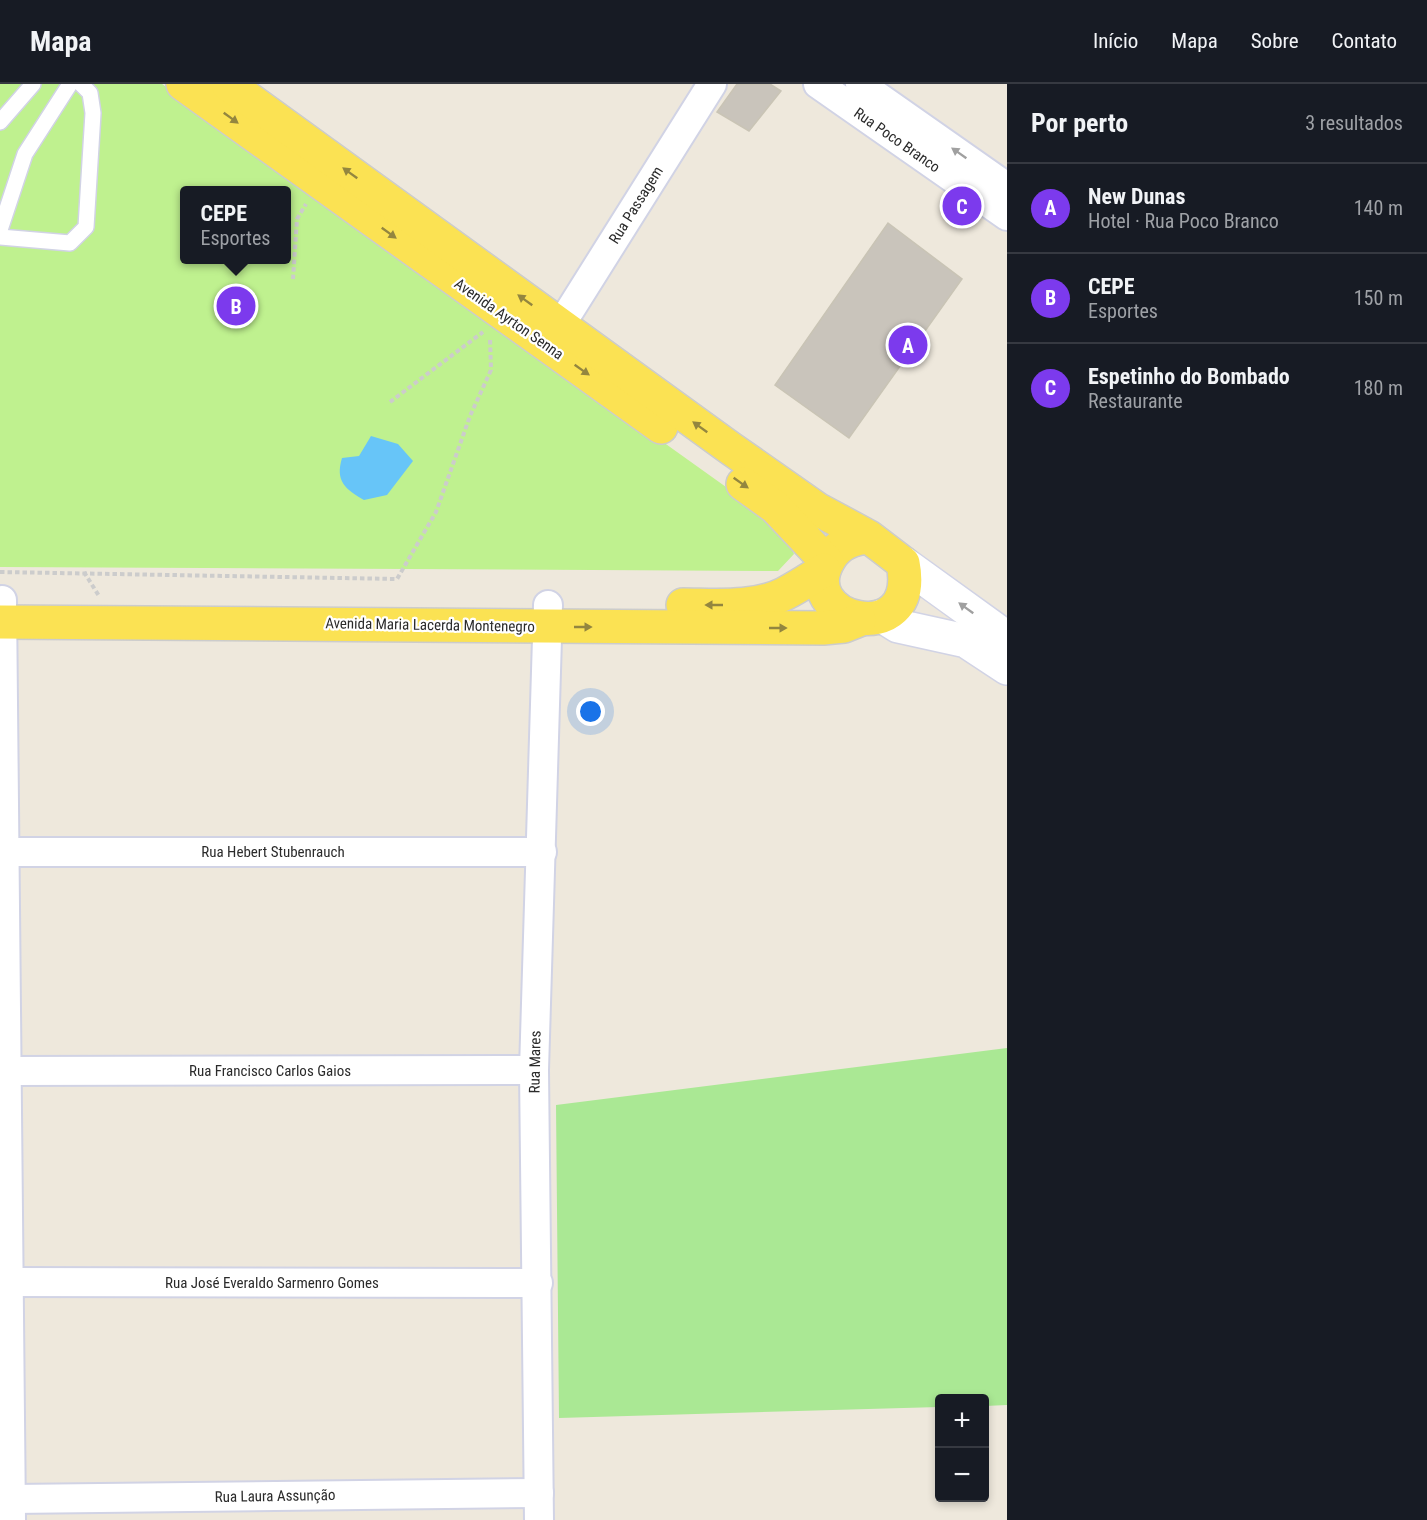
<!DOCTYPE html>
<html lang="pt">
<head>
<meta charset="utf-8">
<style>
  body { margin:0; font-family:"Roboto Condensed",sans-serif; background:#20242c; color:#f1f3f6 }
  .controls { position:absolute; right:18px; bottom:18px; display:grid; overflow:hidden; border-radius:6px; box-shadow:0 3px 9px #0003 }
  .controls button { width:54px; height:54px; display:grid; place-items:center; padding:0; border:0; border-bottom:2px solid #363941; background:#171b24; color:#f1f3f6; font:30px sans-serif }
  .you { position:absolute; left:591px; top:628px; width:21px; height:21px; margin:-15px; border:4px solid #fff; border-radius:50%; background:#1a73e8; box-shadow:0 0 0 9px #1a73e833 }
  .badge { display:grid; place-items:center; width:39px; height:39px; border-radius:50%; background:#7c3aed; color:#fff; font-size:20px; font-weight:700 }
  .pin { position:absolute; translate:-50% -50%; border:3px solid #fff; box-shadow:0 2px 6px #0006 }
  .popup { position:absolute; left:180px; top:102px; width:111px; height:78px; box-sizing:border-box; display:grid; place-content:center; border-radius:6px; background:#171b24; filter:drop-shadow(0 2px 4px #0005); font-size:20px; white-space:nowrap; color:#9ea1a6 }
  .popup b { font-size:22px; color:#f1f3f6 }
  .popup::after { content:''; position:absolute; left:50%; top:100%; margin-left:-12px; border:12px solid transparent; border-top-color:#171b24 }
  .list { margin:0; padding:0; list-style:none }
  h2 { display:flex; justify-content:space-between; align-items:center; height:78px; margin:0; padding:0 24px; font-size:26px }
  h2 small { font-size:20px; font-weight:400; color:#9ea1a6 }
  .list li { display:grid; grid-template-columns:39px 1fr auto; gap:18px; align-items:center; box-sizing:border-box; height:90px; padding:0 24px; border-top:2px solid #363941 }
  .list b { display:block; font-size:22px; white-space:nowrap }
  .list p { margin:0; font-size:20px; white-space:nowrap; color:#9ea1a6 }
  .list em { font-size:20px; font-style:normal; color:#9ea1a6 }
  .map { position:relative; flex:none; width:1007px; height:1436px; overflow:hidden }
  header { display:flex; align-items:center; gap:36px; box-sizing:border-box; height:84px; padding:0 30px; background:#171b24; border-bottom:2px solid #363941 }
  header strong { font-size:28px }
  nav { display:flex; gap:33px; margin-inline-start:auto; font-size:21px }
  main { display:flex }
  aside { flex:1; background:#171b24 }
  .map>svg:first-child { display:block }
</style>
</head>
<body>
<header>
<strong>Mapa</strong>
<nav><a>Início</a><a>Mapa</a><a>Sobre</a><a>Contato</a></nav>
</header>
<main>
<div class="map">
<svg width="1007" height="1436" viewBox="0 0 1007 1436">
  <rect width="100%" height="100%" fill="#eee8dc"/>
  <path fill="#aae894" d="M 1007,964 L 1007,1321 L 985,1322 L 984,1314 L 940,1314 L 939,1323 L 559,1334 L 556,1021 Z"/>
  <path fill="#bff18f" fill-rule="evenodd" d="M 0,0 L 162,0 L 782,443 L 794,470 L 778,487 L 0,483 ZM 185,106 L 287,106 L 287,176 L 185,176 Z"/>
  <path fill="#67c5f8" d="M 371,352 L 398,360 L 413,377 L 387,411 L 364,416 C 345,405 335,397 342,374 L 359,372 Z"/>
  <g fill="#c9c4bb" stroke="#c9c4b5" stroke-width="1.5">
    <path d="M 737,0 L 770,0 L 781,7 L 749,47 L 717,28 Z"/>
    <path d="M 888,139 L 962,195 L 849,354 L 775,301 Z"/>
  </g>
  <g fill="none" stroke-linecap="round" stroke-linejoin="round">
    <defs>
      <g id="lane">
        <path d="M 0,38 L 33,0"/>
        <path d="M 0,146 L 25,70 L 70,0"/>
        <path d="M 0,153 L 70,159 L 86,143 L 93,29 L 90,9 L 81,0"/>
      </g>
      <g id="street">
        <path d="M 818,0 L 1007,132"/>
        <path d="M 860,0 L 1007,103"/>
        <path d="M 560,242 L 712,0"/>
        <path d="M 2,516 L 11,1436"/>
        <path d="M 4,768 L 542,768"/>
        <path d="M 6,987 L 534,986"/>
        <path d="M 7,1198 L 538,1199"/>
        <path d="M 11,1415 L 539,1409"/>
        <path d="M 539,1436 L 534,986 L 548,521"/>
      </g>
      <g id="secondary">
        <path d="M 903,479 L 1007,554"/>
        <path d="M 882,532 L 898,542 L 966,557 L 1007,584"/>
      </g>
      <g id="primary">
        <path d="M 183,0 L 661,343"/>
        <path d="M 228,0 L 730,364 L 817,425 L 869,453 L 903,479 C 921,569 790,536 830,474 C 839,459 853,454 869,453"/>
        <path d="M 743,400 L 775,423 L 827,478"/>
        <path d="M 683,521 C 715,521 754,525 784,510 C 798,503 811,494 824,486"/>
        <path d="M 0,538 L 823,544 L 844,542 L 859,536"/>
      </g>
    </defs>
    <use href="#lane" stroke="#d1d3e5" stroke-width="18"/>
    <use href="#street" stroke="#d1d3e5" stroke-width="32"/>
    <use href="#secondary" stroke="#d1d3e5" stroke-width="36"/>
    <use href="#primary" stroke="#ccc" stroke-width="36"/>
    <g stroke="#ccc" stroke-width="4" stroke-dasharray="4.5 3" stroke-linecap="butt">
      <path d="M 293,195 L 297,135 L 306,120"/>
      <path d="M 390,318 L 483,248"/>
      <path d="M 0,488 L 397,495 L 436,428 L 470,332 L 491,286 L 490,254"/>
      <path d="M 84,488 L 99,512"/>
    </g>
    <use href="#lane" stroke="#fff" stroke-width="15"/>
    <use href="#street" stroke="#fff" stroke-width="28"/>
    <use href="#secondary" stroke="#fff" stroke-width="33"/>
    <use href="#primary" stroke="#fbe253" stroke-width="33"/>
  </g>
  <defs><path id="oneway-solid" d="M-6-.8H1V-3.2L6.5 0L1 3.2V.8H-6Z" transform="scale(1.5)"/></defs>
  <g fill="#93863f">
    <use href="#oneway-solid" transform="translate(231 34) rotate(36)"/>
    <use href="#oneway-solid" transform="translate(350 89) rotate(-144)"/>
    <use href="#oneway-solid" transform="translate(389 149) rotate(36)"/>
    <use href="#oneway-solid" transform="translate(525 216) rotate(-144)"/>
    <use href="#oneway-solid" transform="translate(582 286) rotate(35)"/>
    <use href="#oneway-solid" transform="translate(700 343) rotate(-144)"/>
    <use href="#oneway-solid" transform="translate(741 399) rotate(35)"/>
    <use href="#oneway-solid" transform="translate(714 521) rotate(180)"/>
    <use href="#oneway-solid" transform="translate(583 543)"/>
    <use href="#oneway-solid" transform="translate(778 544)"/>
  </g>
  <g fill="#a0a0a0">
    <use href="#oneway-solid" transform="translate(959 69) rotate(-145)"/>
    <use href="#oneway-solid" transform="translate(966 524) rotate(-144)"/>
  </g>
  <g text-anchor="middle" stroke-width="4.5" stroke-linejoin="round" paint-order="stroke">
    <g font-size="15" fill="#2b2b2b" stroke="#fff">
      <text transform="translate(897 56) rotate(35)" y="5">Rua Poco Branco</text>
      <text transform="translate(636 121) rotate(-58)" y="5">Rua Passagem</text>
      <text transform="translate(509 235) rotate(35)" y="5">Avenida Ayrton Senna</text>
      <text transform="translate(430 541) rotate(1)" y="5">Avenida Maria Lacerda Montenegro</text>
      <text x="273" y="773">Rua Hebert Stubenrauch</text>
      <text transform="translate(535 978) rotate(-89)" y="5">Rua Mares</text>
      <text x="270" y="992">Rua Francisco Carlos Gaios</text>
      <text x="272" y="1204">Rua José Everaldo Sarmenro Gomes</text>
      <text transform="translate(275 1412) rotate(-1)" y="5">Rua Laura Assunção</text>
    </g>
  </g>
</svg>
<div class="controls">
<button>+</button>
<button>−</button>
</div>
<div class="you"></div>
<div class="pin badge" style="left:908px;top:261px">A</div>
<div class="pin badge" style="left:236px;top:222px">B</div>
<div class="popup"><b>CEPE</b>Esportes</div>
<div class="pin badge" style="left:962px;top:122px">C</div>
</div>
<aside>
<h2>Por perto<small>3 resultados</small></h2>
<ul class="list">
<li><span class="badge">A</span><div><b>New Dunas</b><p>Hotel · Rua Poco Branco</p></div><em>140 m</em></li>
<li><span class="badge">B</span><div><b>CEPE</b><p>Esportes</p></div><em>150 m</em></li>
<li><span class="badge">C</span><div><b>Espetinho do Bombado</b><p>Restaurante</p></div><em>180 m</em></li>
</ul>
</aside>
</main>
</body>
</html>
